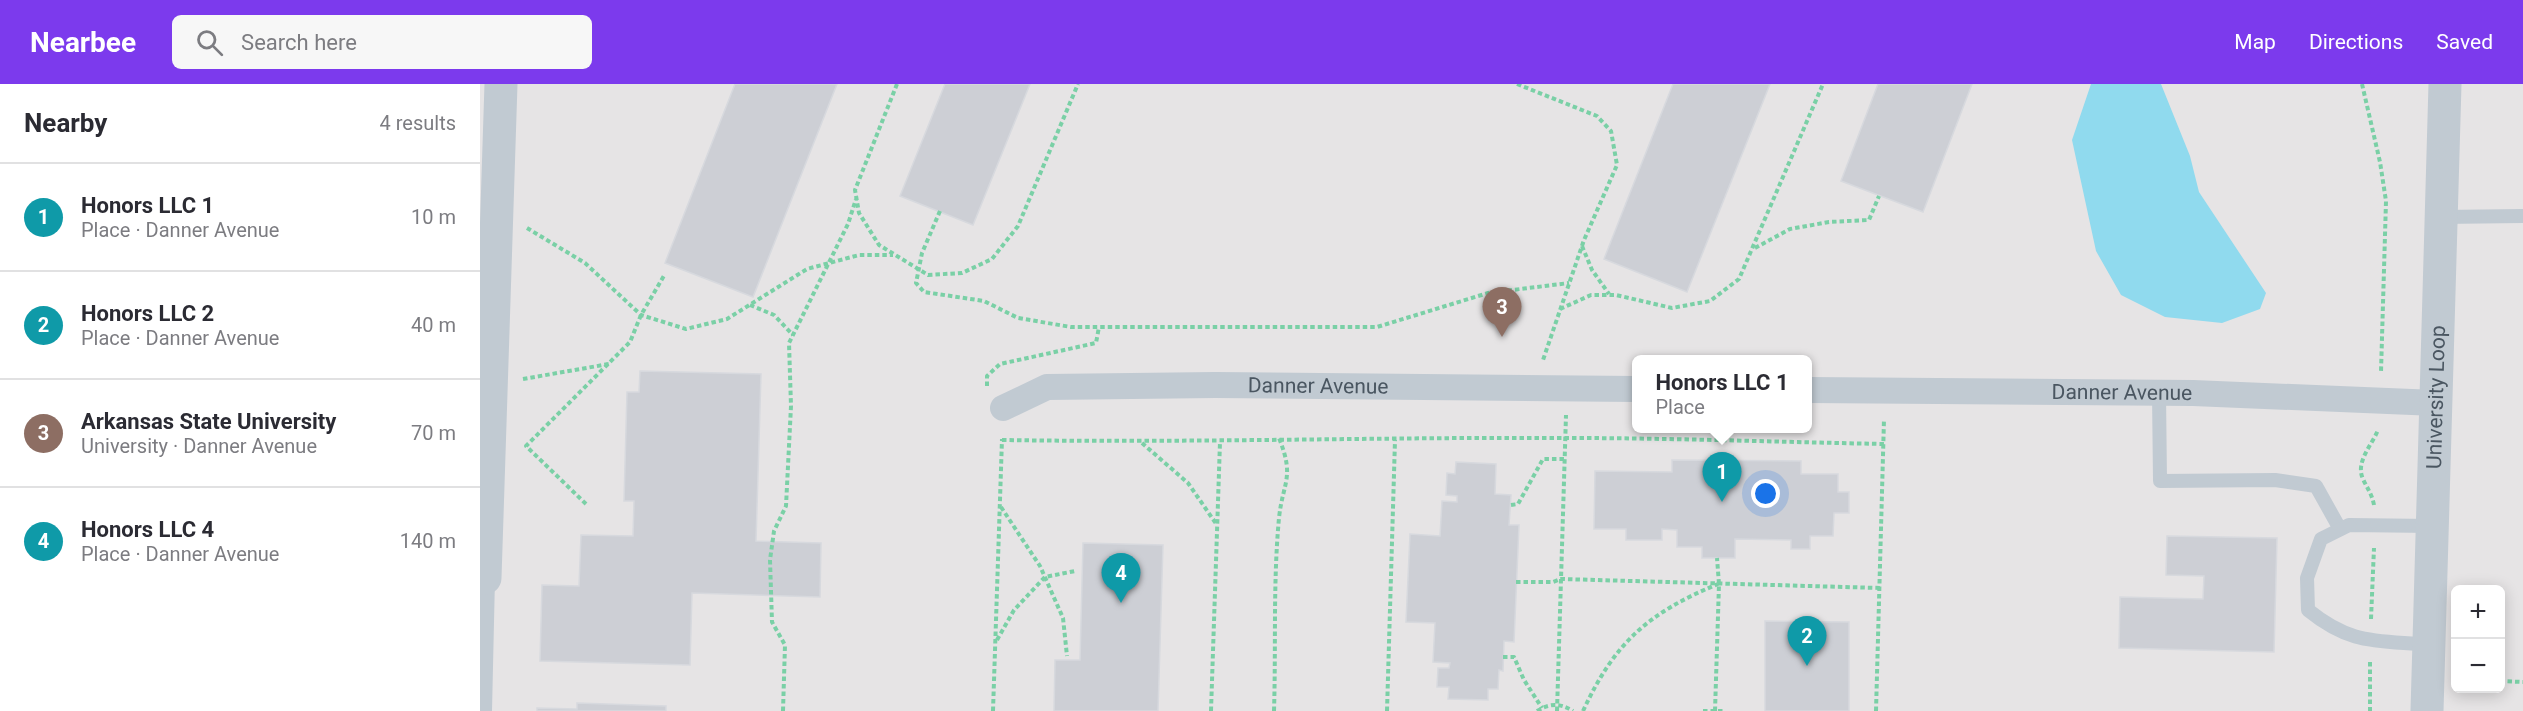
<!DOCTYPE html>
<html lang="en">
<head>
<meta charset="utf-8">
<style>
  body { margin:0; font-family:Roboto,sans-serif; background:#f7f7f7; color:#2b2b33 }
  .controls { position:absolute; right:18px; bottom:18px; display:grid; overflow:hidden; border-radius:9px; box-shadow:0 3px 15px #0003 }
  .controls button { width:54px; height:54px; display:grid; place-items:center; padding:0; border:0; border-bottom:2px solid #e1e1e2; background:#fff; color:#2b2b33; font:30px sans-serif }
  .you { position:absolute; left:1286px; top:410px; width:21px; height:21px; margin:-15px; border:4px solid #fff; border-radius:50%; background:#1a73e8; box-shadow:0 0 0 9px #1a73e833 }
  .badge { display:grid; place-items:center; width:39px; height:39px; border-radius:50%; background:#7c3aed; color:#fff; font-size:20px; font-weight:700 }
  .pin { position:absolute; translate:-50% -50px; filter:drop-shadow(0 2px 3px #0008) }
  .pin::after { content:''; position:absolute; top:32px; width:21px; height:18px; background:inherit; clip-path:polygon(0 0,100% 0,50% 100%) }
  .popup { position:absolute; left:1152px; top:271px; width:180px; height:78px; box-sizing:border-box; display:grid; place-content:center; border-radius:9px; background:#fff; filter:drop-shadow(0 2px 4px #0005); font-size:20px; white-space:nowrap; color:#7c7c81 }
  .popup b { font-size:22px; color:#2b2b33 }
  .popup::after { content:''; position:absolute; left:50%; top:100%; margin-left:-12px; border:12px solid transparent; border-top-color:#fff }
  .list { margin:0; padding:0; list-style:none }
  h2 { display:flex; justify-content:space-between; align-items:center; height:78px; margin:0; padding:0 24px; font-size:26px }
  h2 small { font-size:20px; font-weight:400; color:#7c7c81 }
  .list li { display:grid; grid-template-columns:39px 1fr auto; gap:18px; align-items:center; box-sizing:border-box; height:108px; padding:0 24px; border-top:2px solid #e1e1e2 }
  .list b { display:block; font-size:22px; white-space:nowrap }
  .list p { margin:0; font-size:20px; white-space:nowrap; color:#7c7c81 }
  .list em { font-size:20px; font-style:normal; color:#7c7c81 }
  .icon { flex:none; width:33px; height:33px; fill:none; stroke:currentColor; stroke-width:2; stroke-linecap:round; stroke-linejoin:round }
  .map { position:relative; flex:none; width:2043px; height:627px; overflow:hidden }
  header { display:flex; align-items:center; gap:36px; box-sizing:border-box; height:84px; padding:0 30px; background:#7c3aed; color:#fff }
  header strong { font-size:28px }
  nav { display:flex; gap:33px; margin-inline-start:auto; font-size:21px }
  .search { width:420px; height:54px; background:#f7f7f7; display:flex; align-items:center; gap:15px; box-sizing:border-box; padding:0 21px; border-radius:9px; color:#7c7c81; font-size:22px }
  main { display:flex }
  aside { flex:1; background:#fff }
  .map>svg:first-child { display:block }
</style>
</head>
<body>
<header>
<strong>Nearbee</strong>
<div class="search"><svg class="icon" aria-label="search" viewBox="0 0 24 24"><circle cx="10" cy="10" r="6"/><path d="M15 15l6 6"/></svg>Search here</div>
<nav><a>Map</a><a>Directions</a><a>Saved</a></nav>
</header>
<main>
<aside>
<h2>Nearby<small>4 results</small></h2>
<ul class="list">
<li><span class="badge" style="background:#0f9aa8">1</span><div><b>Honors LLC 1</b><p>Place · Danner Avenue</p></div><em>10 m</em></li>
<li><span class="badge" style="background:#0f9aa8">2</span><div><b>Honors LLC 2</b><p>Place · Danner Avenue</p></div><em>40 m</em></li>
<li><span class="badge" style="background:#8d6e63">3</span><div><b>Arkansas State University</b><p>University · Danner Avenue</p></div><em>70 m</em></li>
<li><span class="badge" style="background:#0f9aa8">4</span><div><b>Honors LLC 4</b><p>Place · Danner Avenue</p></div><em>140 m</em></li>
</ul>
</aside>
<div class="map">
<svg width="2043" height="627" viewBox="0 0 2043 627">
  <rect width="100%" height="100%" fill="#f5f3f3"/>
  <path fill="#e6e4e5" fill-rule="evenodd" d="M 0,0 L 2043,0 L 2043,627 L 0,627 ZM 1156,276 L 1328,276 L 1328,344 L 1156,344 ZM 1976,506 L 2020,506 L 2020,604 L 1976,604 Z"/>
  <path fill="#90daee" d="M 1611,0 L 1681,0 L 1710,72 L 1719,108 L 1786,209 L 1780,225 L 1742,239 L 1685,233 L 1641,211 L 1616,167 L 1592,56 Z"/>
  <g fill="#cdcfd5" stroke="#d7d9de" stroke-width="1.5">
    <path d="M 255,0 L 357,0 L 273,213 L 185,179 Z"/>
    <path d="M 465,0 L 550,0 L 493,141 L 420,112 Z"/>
    <path d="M 1193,0 L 1290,0 L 1207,208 L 1124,175 Z"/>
    <path d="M 1398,0 L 1492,0 L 1443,128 L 1361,97 Z"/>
    <path d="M 160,287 L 281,290 L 276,457 L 341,459 L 340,513 L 212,509 L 210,581 L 60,577 L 62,501 L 99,502 L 101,451 L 153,452 L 154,417 L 144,417 L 147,308 L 159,308 Z"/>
    <path d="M 1192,376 L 1321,377 L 1321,390 L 1358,390 L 1358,408 L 1369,408 L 1369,429 L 1354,429 L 1353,452 L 1330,452 L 1330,465 L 1311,465 L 1311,456 L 1255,455 L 1255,474 L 1222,474 L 1222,463 L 1197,463 L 1197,446 L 1182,445 L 1182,456 L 1146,456 L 1146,445 L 1114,445 L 1115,387 L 1192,388 Z"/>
    <path d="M 976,378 L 1016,380 L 1015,410 L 1031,411 L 1029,441 L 1039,441 L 1034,558 L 1024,557 L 1023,587 L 1019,586 L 1018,605 L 1008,605 L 1008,616 L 968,615 L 969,603 L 957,603 L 958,584 L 969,584 L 970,579 L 953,578 L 955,539 L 926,538 L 930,450 L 960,452 L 962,417 L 977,418 L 977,412 L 966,411 L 967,389 L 975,390 Z"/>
    <path d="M 1687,452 L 1797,454 L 1794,568 L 1639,564 L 1640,513 L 1723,515 L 1724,492 L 1686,491 Z"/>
    <path d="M 603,459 L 683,461 L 678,627 L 574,627 L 575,576 L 600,576 Z"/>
    <path d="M 1285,537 L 1369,538 L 1369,627 L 1285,627 Z"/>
    <path d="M 97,619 L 186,622 L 186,627 L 57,627 L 57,624 L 97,625 Z"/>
  </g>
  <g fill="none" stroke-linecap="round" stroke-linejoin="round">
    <g stroke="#7ad0a6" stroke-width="4" stroke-dasharray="4.5 3" stroke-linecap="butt">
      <path d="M 417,0 L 375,106 L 379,129 L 399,161 L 448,191 L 482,189 L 512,175 L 538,142 L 598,0"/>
      <path d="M 1037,0 L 1117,32 L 1131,47 L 1137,81 L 1104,156 L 1063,276"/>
      <path d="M 1882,0 L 1900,78 L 1906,117 L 1901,288"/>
      <path d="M 460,127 L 442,169 L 436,199 L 444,208 L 504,217 L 538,234 L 591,243 L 897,243 L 1008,209 L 1089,199"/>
      <path d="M 47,144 L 105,179 L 161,231 L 206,245 L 247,235 L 327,185 L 379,171 L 413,171"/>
      <path d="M 1102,162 L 1112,186 L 1129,210"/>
      <path d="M 1275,164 L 1310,145 L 1349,138 L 1389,136 L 1399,112"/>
      <path d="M 270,221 L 294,231 L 313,251"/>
      <path d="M 1080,225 L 1111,211 L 1136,211 L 1192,224 L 1230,217 L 1259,195 L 1343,0"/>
      <path d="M 43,295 L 129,280"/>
      <path d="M 507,302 L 507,292 L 520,280 L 616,259 L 619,243"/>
      <path d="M 522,356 C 710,359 898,353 1086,354 C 1192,354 1298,358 1404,360"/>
      <path d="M 662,359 L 708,399 L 737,441"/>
      <path d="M 106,420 L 46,362 L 150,258 L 161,231 L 185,190"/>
      <path d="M 1031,421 L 1038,420 L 1063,375 L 1085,375"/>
      <path d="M 1894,421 C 1892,410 1887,404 1883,395 C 1875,378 1892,361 1898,346"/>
      <path d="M 521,423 L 560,482 L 583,534 L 587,572"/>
      <path d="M 1036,498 L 1073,498 L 1081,495 L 1400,504"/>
      <path d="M 1891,535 L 1894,464"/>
      <path d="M 517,556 L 534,526 L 565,493 L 595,487"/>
      <path d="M 1023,573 L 1034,573 L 1044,596 L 1062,624"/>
      <path d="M 1890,578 L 1890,627"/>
      <path d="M 2020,597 L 2043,598"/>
      <path d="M 303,627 L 305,561 L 292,538 L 290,476 L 294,447 L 306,422 L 311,322 L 309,259 L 368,140 L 376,115"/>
      <path d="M 513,627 L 522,355"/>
      <path d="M 731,627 L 740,358"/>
      <path d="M 794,627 C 796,563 793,498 799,434 C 803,397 815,394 799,354"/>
      <path d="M 907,627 L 915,356"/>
      <path d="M 1057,627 C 1070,619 1080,619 1093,627"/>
      <path d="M 1077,627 L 1086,331"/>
      <path d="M 1103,627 C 1135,558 1168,529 1238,500"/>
      <path d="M 1223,627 L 1244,627"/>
      <path d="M 1235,627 L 1239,500 L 1237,474"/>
      <path d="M 1396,627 L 1404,335"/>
    </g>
    <g stroke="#c1cad2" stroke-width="14">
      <path d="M 1961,133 L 2043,132"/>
      <path d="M 1679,309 L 1680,397 L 1795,396 L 1836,402 L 1860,445"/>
      <path d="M 1949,561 C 1896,556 1871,561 1828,526 L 1827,494 L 1841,455 L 1869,441 L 1952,442"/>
    </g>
    <path stroke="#c1cad2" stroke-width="20" d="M 2,627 L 5,494"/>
    <g stroke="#c1cad2" stroke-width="26">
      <path id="s1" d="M 1328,306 L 1713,309 L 1956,319"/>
      <path id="s2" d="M 523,324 L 567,303 L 735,301 L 1156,305"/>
    </g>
    <g stroke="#c1cad2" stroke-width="33">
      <path d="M 5,494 L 21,0"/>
      <path id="s3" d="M 1947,627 L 1965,0"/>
    </g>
  </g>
  <g text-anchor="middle" stroke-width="4.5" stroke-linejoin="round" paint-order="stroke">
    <g font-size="21" fill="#4a5661" stroke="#fff">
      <text dy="7" stroke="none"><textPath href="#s2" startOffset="320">Danner Avenue</textPath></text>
      <text dy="7" stroke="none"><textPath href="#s1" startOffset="314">Danner Avenue</textPath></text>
      <text dy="7" stroke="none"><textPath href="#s3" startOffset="314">University Loop</textPath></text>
    </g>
  </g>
</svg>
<div class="controls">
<button>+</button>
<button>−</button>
</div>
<div class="you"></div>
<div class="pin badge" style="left:1242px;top:418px;background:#0f9aa8">1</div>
<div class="popup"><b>Honors LLC 1</b>Place</div>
<div class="pin badge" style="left:1327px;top:582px;background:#0f9aa8">2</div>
<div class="pin badge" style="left:1022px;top:253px;background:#8d6e63">3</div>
<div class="pin badge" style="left:641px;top:519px;background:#0f9aa8">4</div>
</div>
</main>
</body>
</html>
